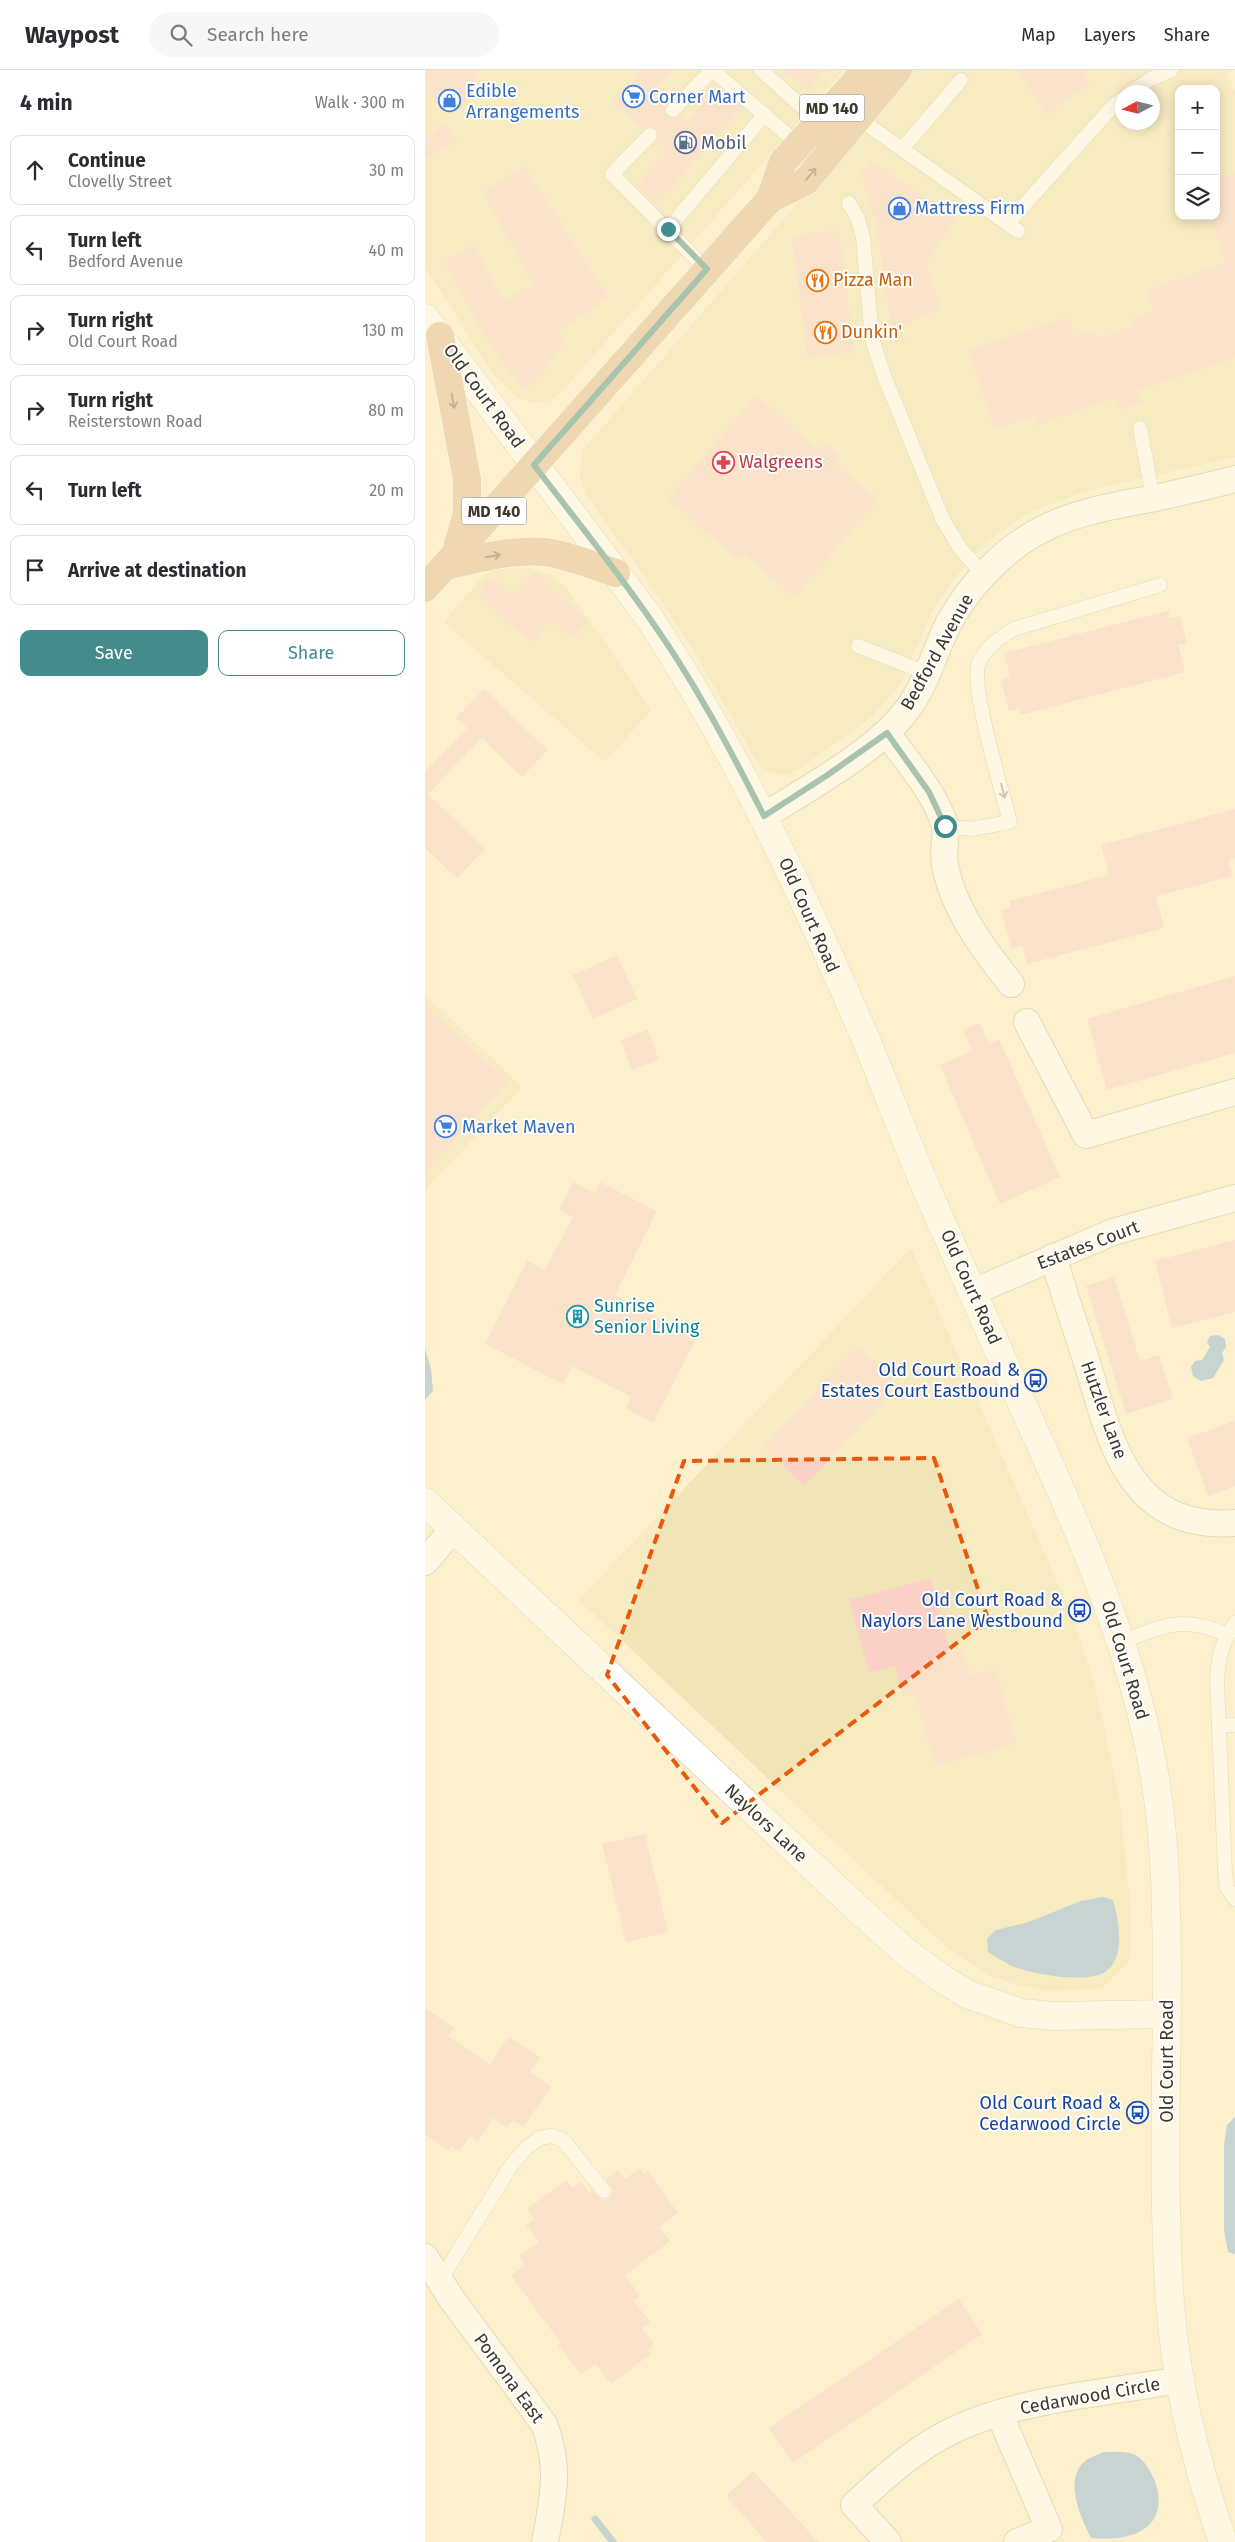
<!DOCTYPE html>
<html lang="en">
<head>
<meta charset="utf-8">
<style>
  body { margin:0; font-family:"Fira Sans",sans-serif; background:#f7f7f7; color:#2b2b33 }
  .controls { position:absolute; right:15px; top:15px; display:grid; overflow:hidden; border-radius:10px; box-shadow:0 2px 12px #0003 }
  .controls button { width:45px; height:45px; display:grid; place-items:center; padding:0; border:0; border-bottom:1px solid #e1e1e2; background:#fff; color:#2b2b33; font:25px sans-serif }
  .compass { position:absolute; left:690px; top:15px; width:45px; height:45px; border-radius:50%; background:#fff; box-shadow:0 2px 12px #0003; rotate:263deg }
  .stop { position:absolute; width:15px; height:15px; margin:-11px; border:4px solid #448c8b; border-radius:50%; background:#fff }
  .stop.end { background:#448c8b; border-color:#fff; box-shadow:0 1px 5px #0008 }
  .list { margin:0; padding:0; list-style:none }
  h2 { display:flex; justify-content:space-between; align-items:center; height:65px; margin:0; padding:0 20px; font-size:21px }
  h2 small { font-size:16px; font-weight:400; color:#7c7c81 }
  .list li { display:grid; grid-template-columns:32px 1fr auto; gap:15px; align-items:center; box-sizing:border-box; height:70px; margin:0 10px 10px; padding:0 10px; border:1px solid #e1e1e2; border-radius:10px }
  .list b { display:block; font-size:19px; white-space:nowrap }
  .list p { margin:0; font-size:16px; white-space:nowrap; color:#7c7c81 }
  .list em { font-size:16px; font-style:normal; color:#7c7c81 }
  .actions { display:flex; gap:10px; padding:15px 20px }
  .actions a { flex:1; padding:11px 0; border:1px solid #448c8b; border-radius:10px; text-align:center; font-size:18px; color:#448c8b }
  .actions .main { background:#448c8b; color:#fff }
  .icon { flex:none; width:28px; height:28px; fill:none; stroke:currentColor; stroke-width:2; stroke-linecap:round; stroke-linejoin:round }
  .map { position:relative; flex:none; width:810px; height:2472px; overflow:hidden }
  header { display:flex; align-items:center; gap:30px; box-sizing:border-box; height:70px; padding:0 25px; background:#fff; border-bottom:1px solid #e1e1e2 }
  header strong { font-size:24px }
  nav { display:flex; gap:28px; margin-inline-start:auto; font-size:18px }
  .search { width:350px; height:45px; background:#f7f7f7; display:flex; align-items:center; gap:12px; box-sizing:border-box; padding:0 18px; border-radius:28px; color:#7c7c81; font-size:19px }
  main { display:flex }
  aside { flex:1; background:#fff }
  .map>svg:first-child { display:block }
</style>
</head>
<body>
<header>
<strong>Waypost</strong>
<div class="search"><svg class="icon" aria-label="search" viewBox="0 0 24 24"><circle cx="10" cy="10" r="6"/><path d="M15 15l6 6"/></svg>Search here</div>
<nav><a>Map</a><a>Layers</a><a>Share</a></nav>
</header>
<main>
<aside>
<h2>4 min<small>Walk · 300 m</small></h2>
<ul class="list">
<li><svg class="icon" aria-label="ahead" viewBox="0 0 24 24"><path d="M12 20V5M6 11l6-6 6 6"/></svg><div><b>Continue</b><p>Clovelly Street</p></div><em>30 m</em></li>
<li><svg class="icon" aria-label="left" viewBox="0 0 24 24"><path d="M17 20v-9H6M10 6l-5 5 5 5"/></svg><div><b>Turn left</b><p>Bedford Avenue</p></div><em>40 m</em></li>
<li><svg class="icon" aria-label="right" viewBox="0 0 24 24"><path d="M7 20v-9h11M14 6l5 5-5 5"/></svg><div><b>Turn right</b><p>Old Court Road</p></div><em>130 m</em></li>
<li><svg class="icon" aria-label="right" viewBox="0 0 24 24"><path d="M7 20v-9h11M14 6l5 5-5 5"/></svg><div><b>Turn right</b><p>Reisterstown Road</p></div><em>80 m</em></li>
<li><svg class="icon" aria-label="left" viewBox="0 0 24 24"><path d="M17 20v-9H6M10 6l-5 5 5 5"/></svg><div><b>Turn left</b></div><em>20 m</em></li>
<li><svg class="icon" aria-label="arrive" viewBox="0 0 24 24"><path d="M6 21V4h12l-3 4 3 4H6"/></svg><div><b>Arrive at destination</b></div></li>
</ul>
<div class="actions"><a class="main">Save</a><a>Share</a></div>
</aside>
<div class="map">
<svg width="810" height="2472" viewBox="0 0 810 2472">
  <rect width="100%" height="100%" fill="#fcf1cc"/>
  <g fill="#f1e4b7" fill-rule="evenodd">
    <path d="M 0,0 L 419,0 L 132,327 L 120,332 L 107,333 L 94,328 L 69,305 L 0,197 Z"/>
    <path d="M 488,0 L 801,0 L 810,22 L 810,387 L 663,420 L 607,441 L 586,455 L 560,473 L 529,509 L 510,536 L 475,614 L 448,646 L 374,699 L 361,705 L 350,703 L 339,699 L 333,693 L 267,578 L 233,525 L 161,425 L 155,409 L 155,396 L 159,379 ZM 754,19 L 791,19 L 791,146 L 754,146 ZM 698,22 L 728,22 L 728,52 L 698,52 Z"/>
    <path d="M 86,498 L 108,499 L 126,505 L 142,518 L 226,640 L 180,692 L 19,552 L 60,504 L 70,500 Z"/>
    <path d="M 0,925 L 97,1017 L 0,1120 Z"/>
    <path d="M 486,1178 L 648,1548 L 669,1610 L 695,1733 L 706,1844 L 705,1890 L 677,1919 L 618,1920 L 590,1914 L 565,1905 L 537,1888 L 514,1870 L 154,1530 Z"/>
  </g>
  <g fill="#87b2d9">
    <path d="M 793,1265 L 800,1269 L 801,1277 L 797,1283 L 799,1290 L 788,1308 L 776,1311 L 768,1306 L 766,1297 L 770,1291 L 777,1290 L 785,1277 L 782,1272 L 785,1266 Z"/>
    <path d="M 0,1279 L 6,1299 L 8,1321 L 0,1330 Z"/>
    <path d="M 678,1827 L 688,1830 C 694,1850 701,1889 680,1902 C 662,1914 606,1904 587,1896 C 579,1892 571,1887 563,1882 L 562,1869 L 571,1860 L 601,1853 L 656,1831 Z"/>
    <path d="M 810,2047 L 810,2184 L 803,2182 L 799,2161 L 799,2075 L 802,2055 Z"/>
    <path d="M 678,2382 C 689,2382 702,2380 712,2386 C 722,2393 727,2404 731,2414 C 744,2460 705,2472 666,2468 C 656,2447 638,2410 660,2391 C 665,2387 673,2385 678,2382 Z"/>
  </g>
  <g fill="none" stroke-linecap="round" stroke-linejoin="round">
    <path stroke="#87b2d9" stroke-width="7" d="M 170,2449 L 188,2472"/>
  </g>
  <g fill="#fbd1c7">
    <path d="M 0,0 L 49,0 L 59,21 L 17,42 L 0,10 Z"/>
    <path d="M 216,0 L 248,0 L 229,21 L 242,34 L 240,42 L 245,48 L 255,46 L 263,52 L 293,18 L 316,38 L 232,134 L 212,116 L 243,81 L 231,71 L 233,63 L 231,58 L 223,57 L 218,59 L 187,33 Z"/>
    <path d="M 358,0 L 401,0 L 383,21 Z"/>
    <path d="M 591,0 L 656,0 L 665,13 L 622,44 Z"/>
    <path d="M 20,51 L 32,72 L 0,89 L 0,72 Z"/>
    <path d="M 446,91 L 531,148 L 501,194 L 516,240 L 467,258 L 452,155 L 436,104 Z"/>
    <path d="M 99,97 L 184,227 L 133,261 L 139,274 L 107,316 L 97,318 L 60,267 L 20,191 L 49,176 L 78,231 L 108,215 L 58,122 Z"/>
    <path d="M 810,104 L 810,288 L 713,320 L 717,332 L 695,339 L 691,328 L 612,355 L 609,346 L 570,359 L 543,281 L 644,247 L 650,266 L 669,260 L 672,268 L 710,256 L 708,248 L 729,241 L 722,220 L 801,193 L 785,146 L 791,146 L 791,110 Z"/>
    <path d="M 414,160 L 429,282 L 382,288 L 367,166 Z"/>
    <path d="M 331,326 L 394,380 L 400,372 L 416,386 L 410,393 L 453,430 L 369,527 L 319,484 L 313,490 L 243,429 Z"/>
    <path d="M 109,502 L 163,551 L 147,568 L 127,550 L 106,573 L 52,524 L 67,507 L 88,526 Z"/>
    <path d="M 743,541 L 745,548 L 755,546 L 762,573 L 753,575 L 760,602 L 595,645 L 594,639 L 584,641 L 576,610 L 585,607 L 579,583 Z"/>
    <path d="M 59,619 L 123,680 L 97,707 L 57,668 L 3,724 L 60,779 L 32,808 L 0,778 L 0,702 L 42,658 L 31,648 Z"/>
    <path d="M 810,739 L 810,788 L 803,790 L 808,806 L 731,826 L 739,858 L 602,894 L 597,876 L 587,879 L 576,840 L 586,838 L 584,831 L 684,805 L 676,775 Z"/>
    <path d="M 192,885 L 212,929 L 168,949 L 148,905 Z"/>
    <path d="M 810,906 L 810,983 L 682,1020 L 662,949 Z"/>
    <path d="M 0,935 L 83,1011 L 0,1102 Z"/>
    <path d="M 554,953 L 564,974 L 574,969 L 635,1107 L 575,1134 L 515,995 L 547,981 L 538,960 Z"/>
    <path d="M 223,960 L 234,990 L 207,1000 L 196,970 Z"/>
    <path d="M 148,1112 L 170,1123 L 175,1112 L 232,1141 L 190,1225 L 272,1267 L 228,1353 L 201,1338 L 206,1327 L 147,1296 L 138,1314 L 60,1274 L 102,1191 L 120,1200 L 148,1147 L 134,1140 Z"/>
    <path d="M 810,1170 L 810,1242 L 747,1258 L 730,1191 Z"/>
    <path d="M 689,1207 L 715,1291 L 734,1285 L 748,1329 L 701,1344 L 661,1216 Z"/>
    <path d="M 433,1276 L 474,1315 L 380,1416 L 339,1377 Z"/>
    <path d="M 810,1351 L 810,1416 L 783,1426 L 762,1368 Z"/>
    <path d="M 506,1508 L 526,1583 L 538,1579 L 546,1606 L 571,1599 L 591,1674 L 510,1696 L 490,1623 L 478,1626 L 470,1596 L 444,1603 L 424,1530 Z"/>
    <path d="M 220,1764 L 243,1862 L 201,1872 L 177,1774 Z"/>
    <path d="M 0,1938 L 29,1958 L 23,1966 L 65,1995 L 84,1966 L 115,1988 L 105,2002 L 126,2017 L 98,2057 L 88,2050 L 82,2058 L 68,2048 L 53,2071 L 45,2066 L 34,2082 L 26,2076 L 23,2080 L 0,2064 Z"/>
    <path d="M 215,2098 L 219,2104 L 223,2101 L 253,2143 L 234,2157 L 245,2171 L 200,2205 L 215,2226 L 209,2231 L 225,2252 L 217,2258 L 229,2274 L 222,2280 L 226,2284 L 186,2314 L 170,2294 L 156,2304 L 133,2275 L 136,2273 L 86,2206 L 100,2195 L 94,2186 L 114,2172 L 101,2155 L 110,2149 L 102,2139 L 142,2110 L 147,2118 L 156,2112 L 164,2123 L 167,2120 L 175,2129 L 181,2130 L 187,2125 L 188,2120 L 181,2110 L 193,2100 L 200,2109 Z"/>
    <path d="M 534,2229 L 557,2264 L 368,2393 L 344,2358 Z"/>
    <path d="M 328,2401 L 357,2432 L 393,2472 L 342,2472 L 301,2426 Z"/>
  </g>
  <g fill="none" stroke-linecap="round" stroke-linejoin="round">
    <defs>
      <g id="lane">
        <path d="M 287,0 L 374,75"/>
        <path d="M 336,0 L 394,52"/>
        <path d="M 706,22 L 726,9 L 746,0"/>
        <path d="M 248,40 L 287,0"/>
        <path d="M 433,48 L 593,161"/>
        <path d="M 225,65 L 187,104 L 281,199"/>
        <path d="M 477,79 L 536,10"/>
        <path d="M 424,133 L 433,149 L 438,168 L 447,269 L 459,306 L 518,450 L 535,478 L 558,504"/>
        <path d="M 583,153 L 689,35 L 698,29"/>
        <path d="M 243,159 L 340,44"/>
        <path d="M 715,358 L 728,428"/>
        <path d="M 433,576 L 504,604"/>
        <path d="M 520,756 L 546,759 L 585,752 C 578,724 544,614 554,592 C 561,577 575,567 589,559 L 735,515"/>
        <path d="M 810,1553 C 797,1572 793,1588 792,1610 L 800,1801 L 802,1818 L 810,1829"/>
        <path d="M 697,1572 C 738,1555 759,1545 802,1565"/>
        <path d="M 794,1656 L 810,1655"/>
        <path d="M 15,2211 L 85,2097 L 102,2077 L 115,2068 L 126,2066 L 138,2070 L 179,2121"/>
      </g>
      <g id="street">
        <path d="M 462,663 C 482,692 508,720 519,753 C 523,763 517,782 520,795 C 528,839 559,880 586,914"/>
        <path d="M 339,746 C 382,719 451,681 481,641 C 503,613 509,580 526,549 C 547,513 579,479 616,460 C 650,442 688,436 725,429 C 754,423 782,416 810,409"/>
        <path d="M 602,952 L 661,1065 L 810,1022"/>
        <path d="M 628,1187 C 639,1223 651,1259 663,1296 C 677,1341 689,1399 728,1431 C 751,1450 781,1455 810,1453"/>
        <path d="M 548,1222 L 688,1162 L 810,1128"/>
        <path d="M 0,1492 L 28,1459"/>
        <path d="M 0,2187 L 26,2228 L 119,2354 C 136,2397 128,2429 120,2472"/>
        <path d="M 574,2343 L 624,2459 L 592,2472"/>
        <path d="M 463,2472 L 429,2435 C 460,2406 493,2376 533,2358 C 597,2329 685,2322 755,2310"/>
      </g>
      <g id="secondary">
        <path d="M 0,248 L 223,546 C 310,678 376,820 439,965 C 463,1022 484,1080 509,1136 C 547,1221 584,1305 622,1389 C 671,1499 717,1609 733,1729 C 741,1784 741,1839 742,1893 C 742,2006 737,2120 745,2232 C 751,2314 771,2394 798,2472"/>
        <path d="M 0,1432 L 433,1839 L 483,1884 L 518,1909 L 542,1924 L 596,1943 L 629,1946 L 742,1944"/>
      </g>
      <g id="primary">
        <path d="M 345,129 L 380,112 L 473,0"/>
        <path d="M 15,266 L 42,409 L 42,443 L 32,478"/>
        <path d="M 20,496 C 52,489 87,479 120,482 C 144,485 168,496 191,503"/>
        <path d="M 0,518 L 345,129 L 358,92 L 441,0"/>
      </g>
    </defs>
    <use href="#lane" stroke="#cbc09d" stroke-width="15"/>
    <use href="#street" stroke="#cbc09d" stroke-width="28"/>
    <use href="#secondary" stroke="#cbc09d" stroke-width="29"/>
    <use href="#primary" stroke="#fff" stroke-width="29"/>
    <use href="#lane" stroke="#fff" stroke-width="14"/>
    <use href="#street" stroke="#fff" stroke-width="26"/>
    <use href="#secondary" stroke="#fff" stroke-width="28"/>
    <use href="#primary" stroke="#e0bb91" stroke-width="28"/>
  </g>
  <defs><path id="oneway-shaft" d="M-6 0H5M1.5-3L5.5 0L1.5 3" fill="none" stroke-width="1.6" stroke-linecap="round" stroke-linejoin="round" transform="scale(1.25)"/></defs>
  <g stroke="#7e6c53">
    <use href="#oneway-shaft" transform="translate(386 104) rotate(-50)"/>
    <use href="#oneway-shaft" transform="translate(28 331) rotate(79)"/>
    <use href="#oneway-shaft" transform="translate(68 486) rotate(-10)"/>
  </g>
  <use stroke="#9e9b94" href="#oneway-shaft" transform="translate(578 721) rotate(76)"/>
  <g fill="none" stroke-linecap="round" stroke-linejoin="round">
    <path stroke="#448c8b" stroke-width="6" d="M 243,159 L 282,199 L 109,395 C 147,445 187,494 223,546 C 268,609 304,677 339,746 L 401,706 L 462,663 L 504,722 L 520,756"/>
  </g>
  <path d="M0 0H810V2472H0ZM 509,1388 L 563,1549 L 297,1753 L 182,1605 L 259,1391 Z" fill="#fcf1cc" fill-opacity=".55" fill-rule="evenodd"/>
  <path fill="none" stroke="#e8590c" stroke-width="4" stroke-dasharray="10 6" stroke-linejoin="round" d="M 509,1388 L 563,1549 L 297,1753 L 182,1605 L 259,1391 Z"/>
  <defs>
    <symbol id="supermarket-ring" viewBox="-11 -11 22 22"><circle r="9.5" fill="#fefefe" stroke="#3f7fe0" stroke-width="1.5"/><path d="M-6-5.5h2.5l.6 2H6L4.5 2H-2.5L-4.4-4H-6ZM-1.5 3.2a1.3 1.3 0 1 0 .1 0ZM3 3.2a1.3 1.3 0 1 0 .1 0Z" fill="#3f7fe0"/></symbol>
    <symbol id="shop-ring" viewBox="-11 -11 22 22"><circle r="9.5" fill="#fefefe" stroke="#3f7fe0" stroke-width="1.5"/><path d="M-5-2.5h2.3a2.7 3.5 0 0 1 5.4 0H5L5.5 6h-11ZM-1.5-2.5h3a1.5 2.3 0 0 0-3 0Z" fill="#3f7fe0"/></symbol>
    <symbol id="fuel-ring" viewBox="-11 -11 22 22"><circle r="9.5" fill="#fefefe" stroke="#5c6f8a" stroke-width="1.5"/><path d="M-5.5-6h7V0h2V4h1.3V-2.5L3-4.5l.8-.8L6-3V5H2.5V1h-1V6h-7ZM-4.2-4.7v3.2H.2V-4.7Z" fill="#5c6f8a"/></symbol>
    <symbol id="restaurant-ring" viewBox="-11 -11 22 22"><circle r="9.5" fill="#fefefe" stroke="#e8710a" stroke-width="1.5"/><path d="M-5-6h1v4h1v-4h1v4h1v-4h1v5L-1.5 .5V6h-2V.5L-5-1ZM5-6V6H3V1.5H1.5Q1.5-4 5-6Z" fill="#e8710a"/></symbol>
    <symbol id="pharmacy-ring" viewBox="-11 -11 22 22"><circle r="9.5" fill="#fefefe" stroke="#e0444e" stroke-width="1.5"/><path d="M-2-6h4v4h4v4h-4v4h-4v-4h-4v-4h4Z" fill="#e0444e"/></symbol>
    <symbol id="building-ring" viewBox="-11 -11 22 22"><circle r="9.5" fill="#fefefe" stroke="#0f9aa8" stroke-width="1.5"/><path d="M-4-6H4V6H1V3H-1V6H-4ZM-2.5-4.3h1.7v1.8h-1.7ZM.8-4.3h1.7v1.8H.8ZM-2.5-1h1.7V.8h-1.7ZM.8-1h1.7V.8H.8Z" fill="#0f9aa8"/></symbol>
    <symbol id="bus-ring" viewBox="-11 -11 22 22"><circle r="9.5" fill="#fefefe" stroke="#1a4fb4" stroke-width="1.5"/><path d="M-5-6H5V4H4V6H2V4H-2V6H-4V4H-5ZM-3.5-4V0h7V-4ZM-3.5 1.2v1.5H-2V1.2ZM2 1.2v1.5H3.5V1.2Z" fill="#1a4fb4"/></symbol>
  </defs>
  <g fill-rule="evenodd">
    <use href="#supermarket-ring" x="196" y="14" width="25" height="25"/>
    <use href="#shop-ring" x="12" y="18" width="25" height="25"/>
    <use href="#fuel-ring" x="248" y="60" width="25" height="25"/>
    <use href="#shop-ring" x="462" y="126" width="25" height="25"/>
    <use href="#restaurant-ring" x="380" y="198" width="25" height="25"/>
    <use href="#restaurant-ring" x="388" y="250" width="25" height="25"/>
    <use href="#pharmacy-ring" x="286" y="380" width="25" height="25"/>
    <use href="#supermarket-ring" x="8" y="1044" width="25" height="25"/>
    <use href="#building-ring" x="140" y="1234" width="25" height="25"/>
    <use href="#bus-ring" x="598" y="1298" width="25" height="25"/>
    <use href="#bus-ring" x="642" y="1528" width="25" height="25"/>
    <use href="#bus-ring" x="700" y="2030" width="25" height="25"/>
  </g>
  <g text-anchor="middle" stroke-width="4" stroke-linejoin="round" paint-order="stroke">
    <g fill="#fefefe" stroke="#767369" stroke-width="1">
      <rect x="374.5" y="24.5" width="65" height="27" rx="4"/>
      <rect x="36.5" y="427.5" width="65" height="27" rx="4"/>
    </g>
    <g font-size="16" font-weight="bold" fill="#3c3729">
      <text x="407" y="44">MD 140</text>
      <text x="69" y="447">MD 140</text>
    </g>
    <g font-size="18" fill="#366cbe" stroke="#fefefe" text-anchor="start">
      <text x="41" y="27">Edible<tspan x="41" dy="21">Arrangements</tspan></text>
      <text x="224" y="33">Corner Mart</text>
      <text x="490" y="144">Mattress Firm</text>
      <text x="37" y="1063">Market Maven</text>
    </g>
    <g font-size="18" fill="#4e5e75" stroke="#fefefe" text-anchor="start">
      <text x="276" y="79">Mobil</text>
    </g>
    <g font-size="18" fill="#c56008" stroke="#fefefe" text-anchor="start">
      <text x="408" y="216">Pizza Man</text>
      <text x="416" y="268">Dunkin'</text>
    </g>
    <g font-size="18" fill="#3c3729" stroke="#fefefe">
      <text transform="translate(59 326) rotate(54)" y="6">Old Court Road</text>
      <text transform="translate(512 582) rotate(-61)" y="6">Bedford Avenue</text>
      <text transform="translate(384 845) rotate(66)" y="6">Old Court Road</text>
      <text transform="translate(663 1175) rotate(-21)" y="6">Estates Court</text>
      <text transform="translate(546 1217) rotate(66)" y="6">Old Court Road</text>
      <text transform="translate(679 1340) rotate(70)" y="6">Hutzler Lane</text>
      <text transform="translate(700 1590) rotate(73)" y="6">Old Court Road</text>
      <text transform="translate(341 1753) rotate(43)" y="6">Naylors Lane</text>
      <text transform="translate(742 1991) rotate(-90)" y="6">Old Court Road</text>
      <text transform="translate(84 2308) rotate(54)" y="6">Pomona East</text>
      <text transform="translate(665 2326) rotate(-10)" y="6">Cedarwood Circle</text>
    </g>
    <g font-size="18" fill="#be3a42" stroke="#fefefe" text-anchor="start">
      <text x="314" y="398">Walgreens</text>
    </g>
    <g font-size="18" fill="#0d838f" stroke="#fefefe" text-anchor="start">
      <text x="169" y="1242">Sunrise<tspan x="169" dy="21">Senior Living</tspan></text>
    </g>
    <g font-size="18" fill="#164399" stroke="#fefefe" text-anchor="end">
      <text x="595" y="1306">Old Court Road &amp;<tspan x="595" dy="21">Estates Court Eastbound</tspan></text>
      <text x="638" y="1536">Old Court Road &amp;<tspan x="638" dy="21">Naylors Lane Westbound</tspan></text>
      <text x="696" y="2039">Old Court Road &amp;<tspan x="696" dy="21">Cedarwood Circle</tspan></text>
    </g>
  </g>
</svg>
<div class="controls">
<button>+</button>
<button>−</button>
<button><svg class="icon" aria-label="layers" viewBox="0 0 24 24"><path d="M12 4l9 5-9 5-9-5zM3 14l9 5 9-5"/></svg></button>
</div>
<svg class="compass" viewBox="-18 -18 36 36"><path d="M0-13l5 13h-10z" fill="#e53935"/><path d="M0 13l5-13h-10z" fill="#7c7c81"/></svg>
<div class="stop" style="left:520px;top:756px"></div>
<div class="stop end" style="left:243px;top:159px"></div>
</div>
</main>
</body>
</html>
